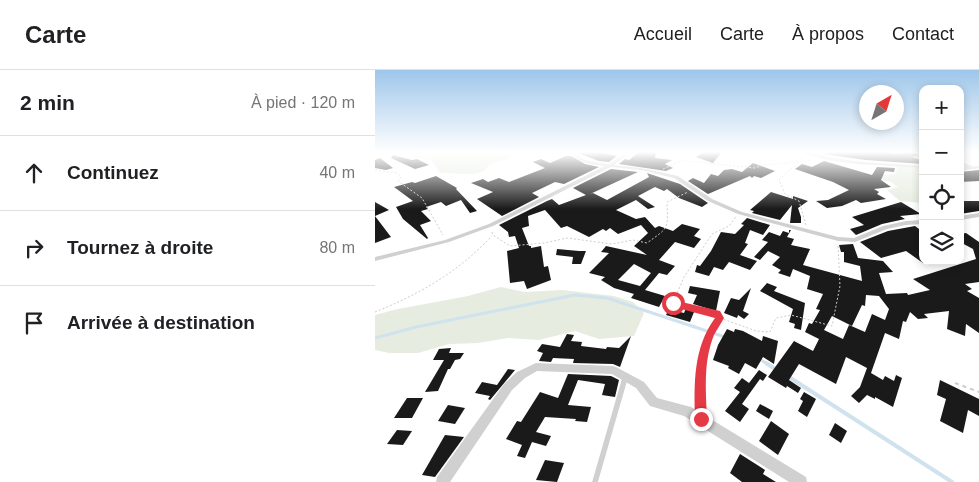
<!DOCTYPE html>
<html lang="fr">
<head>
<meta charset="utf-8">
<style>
  body { margin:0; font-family:Helvetica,sans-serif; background:#f6f6f6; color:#202124 }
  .controls { position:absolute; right:15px; top:15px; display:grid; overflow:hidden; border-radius:10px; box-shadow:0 2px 8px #0003 }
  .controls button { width:45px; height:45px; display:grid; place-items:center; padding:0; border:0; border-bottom:1px solid #e0e0e0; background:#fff; color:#202124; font:25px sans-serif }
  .compass { position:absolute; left:484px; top:15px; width:45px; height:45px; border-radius:50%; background:#fff; box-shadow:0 2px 8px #0003; rotate:39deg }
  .stop { position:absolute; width:15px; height:15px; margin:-11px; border:4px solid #e63946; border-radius:50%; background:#fff }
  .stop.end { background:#e63946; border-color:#fff; box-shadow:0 1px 5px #0008 }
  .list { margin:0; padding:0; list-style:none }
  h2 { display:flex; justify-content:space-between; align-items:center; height:65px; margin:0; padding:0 20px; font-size:21px }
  h2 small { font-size:16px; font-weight:400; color:#757577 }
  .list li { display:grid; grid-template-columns:32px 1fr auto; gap:15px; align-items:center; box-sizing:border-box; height:75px; padding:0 20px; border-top:1px solid #e0e0e0 }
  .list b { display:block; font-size:19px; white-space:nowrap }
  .list em { font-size:16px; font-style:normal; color:#757577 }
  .icon { flex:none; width:28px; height:28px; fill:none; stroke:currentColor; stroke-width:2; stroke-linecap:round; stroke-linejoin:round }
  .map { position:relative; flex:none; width:604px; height:412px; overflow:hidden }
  header { display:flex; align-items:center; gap:30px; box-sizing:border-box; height:70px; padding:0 25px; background:#fff; border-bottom:1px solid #e0e0e0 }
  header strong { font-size:24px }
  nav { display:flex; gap:28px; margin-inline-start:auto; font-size:18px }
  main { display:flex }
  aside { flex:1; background:#fff }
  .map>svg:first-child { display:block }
</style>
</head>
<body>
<header>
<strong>Carte</strong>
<nav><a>Accueil</a><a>Carte</a><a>À propos</a><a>Contact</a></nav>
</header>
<main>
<aside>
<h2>2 min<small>À pied · 120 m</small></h2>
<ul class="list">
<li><svg class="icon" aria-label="ahead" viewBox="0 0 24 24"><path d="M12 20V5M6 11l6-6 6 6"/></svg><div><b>Continuez</b></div><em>40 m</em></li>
<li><svg class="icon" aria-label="right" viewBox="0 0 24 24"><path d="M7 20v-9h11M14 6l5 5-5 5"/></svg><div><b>Tournez à droite</b></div><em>80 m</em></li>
<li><svg class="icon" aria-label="arrive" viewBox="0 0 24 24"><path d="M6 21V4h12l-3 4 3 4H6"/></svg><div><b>Arrivée à destination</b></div></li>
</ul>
</aside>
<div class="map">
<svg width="604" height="412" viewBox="0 0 604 412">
  <rect width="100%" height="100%" fill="#fff"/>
  <g fill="#e6ecdf">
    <path d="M 43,82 L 127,82 L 136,84 L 135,88 L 115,94 L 109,101 L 100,104 L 65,103 L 56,90 L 35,86 Z"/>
    <path d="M 523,96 L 546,98 L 544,105 L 548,108 L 548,133 L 525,131 L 512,120 L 523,117 L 516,112 L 507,110 L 506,105 L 520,104 Z"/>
    <path d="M 126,217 L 150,222 L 187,220 L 239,226 L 258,232 L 269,243 L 259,266 L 224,269 L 200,261 L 164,270 L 133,268 L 103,273 L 74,274 L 43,283 L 14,283 L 0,280 L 0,245 L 23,239 L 93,226 Z"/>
  </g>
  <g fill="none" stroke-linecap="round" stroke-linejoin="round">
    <g stroke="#cfe2ee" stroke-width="3">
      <path d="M 0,268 L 41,257 L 200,225 L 232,228 L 350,267"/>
      <path d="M 384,289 L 393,294"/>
    </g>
    <g stroke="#cfe2ee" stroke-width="4">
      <path d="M 391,293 L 400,299"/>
      <path d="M 414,307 L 577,412"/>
    </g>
  </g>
  <g fill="#1a1a1a" fill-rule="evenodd">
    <path d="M 208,82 L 224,82 L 242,86 L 234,92 L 224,91 L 203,83 Z"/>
    <path d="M 264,82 L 281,82 L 280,88 L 297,90 L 290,94 L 298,98 L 291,101 L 244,94 L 250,89 L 254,90 Z"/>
    <path d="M 329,82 L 347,82 L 338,93 L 321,87 Z"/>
    <path d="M 455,82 L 514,82 L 519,84 L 535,82 L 544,85 L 537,87 L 548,91 L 548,94 L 491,90 L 448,84 Z"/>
    <path d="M 18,85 L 37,90 L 42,89 L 54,95 L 40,99 L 16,88 Z"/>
    <path d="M 191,86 L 196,86 L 210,94 L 224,97 L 189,114 L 180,112 L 157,123 L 164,127 L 127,146 L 102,129 L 118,122 L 96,113 L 108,109 L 113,112 L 124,108 L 134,112 L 170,98 L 158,92 L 166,89 L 175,93 Z"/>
    <path d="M 5,88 L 18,98 L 11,100 L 0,98 L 0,90 Z"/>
    <path d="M 449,91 L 497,105 L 502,97 L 520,98 L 519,102 L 510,101 L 506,110 L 516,117 L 499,119 L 504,122 L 502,124 L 511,129 L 486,133 L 481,130 L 467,136 L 452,138 L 441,131 L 453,130 L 474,120 L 458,112 L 420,99 L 427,94 L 437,97 Z"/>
    <path d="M 378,93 L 400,101 L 386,108 L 379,106 L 377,108 L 375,106 L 333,124 L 313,111 L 318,108 L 329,113 L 336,104 L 343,106 L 349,100 L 357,99 L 367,102 Z"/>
    <path d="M 236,99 L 263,102 L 215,124 L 218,123 L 232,130 L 274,107 L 272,103 L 305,114 L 333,133 L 327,137 L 304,128 L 292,119 L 289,121 L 280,117 L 263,126 L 280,137 L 273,139 L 261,130 L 241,140 L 261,149 L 270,147 L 280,158 L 284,156 L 298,161 L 307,154 L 325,159 L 319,166 L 326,169 L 319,178 L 300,172 L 284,190 L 300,196 L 292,205 L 284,203 L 270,220 L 290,226 L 284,237 L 256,228 L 259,224 L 239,218 L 226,210 L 230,207 L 214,203 L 234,183 L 226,182 L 231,176 L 272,185 L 259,176 L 273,163 L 266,155 L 243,164 L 235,158 L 231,161 L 228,159 L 214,167 L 192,156 L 186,158 L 170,140 L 153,146 L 154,156 L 147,158 L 154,176 L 156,176 L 156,178 L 166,176 L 169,197 L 173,196 L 176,210 L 152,219 L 149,211 L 135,213 L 132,181 L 144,178 L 140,166 L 134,167 L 133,162 L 124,155 L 172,131 L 177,129 L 184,135 L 211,125 L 198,118 ZM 259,194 L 276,203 L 265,216 L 243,210 Z"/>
    <path d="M 604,100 L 604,111 L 585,112 L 585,102 Z"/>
    <path d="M 61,106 L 82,118 L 81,119 L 102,141 L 95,143 L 86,130 L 71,136 L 66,132 L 51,137 L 53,139 L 46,141 L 56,151 L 45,155 L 53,168 L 52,169 L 28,149 L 21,137 L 38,131 L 19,117 L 37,112 L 40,113 Z"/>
    <path d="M 396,122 L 418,129 L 418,126 L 433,131 L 423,138 L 426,147 L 426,153 L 415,153 L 417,135 L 405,150 L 377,143 L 379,141 L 375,140 Z"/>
    <path d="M 585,131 L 604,131 L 604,141 L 585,144 Z"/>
    <path d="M 0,132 L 14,140 L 0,146 L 16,167 L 0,173 Z"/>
    <path d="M 526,132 L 546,144 L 525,146 L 530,149 L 507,154 L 481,165 L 475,159 L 489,155 L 477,147 Z"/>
    <path d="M 372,148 L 395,155 L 388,165 L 375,160 L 370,173 L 373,174 L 365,185 L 382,191 L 375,200 L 354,192 L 348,200 L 339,197 L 334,206 L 320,202 L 322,195 L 325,196 L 336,181 L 346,162 L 360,164 L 369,155 L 366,154 Z"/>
    <path d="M 540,156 L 548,162 L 548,193 L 531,181 L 506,188 L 485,172 L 513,161 Z"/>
    <path d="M 414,160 L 416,160 L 412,167 L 419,169 L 416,175 L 435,179 L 428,195 L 487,211 L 485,196 L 469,192 L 469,182 L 466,182 L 464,175 L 478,174 L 483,188 L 508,191 L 518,202 L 504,203 L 511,224 L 532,223 L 533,225 L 555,220 L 538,209 L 601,189 L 598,179 L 585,172 L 585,164 L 591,163 L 604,172 L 604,212 L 590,214 L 597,219 L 592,221 L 604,228 L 604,263 L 591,254 L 590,266 L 572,259 L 574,241 L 549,244 L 553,248 L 543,249 L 535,242 L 531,252 L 528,251 L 524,269 L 510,263 L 496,303 L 508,310 L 510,306 L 519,311 L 521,305 L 527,308 L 518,337 L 500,327 L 500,329 L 492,325 L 484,333 L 476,326 L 485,317 L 492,298 L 471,287 L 461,314 L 424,294 L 414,310 L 426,318 L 423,323 L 412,316 L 411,318 L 393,307 L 419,271 L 438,281 L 444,269 L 430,262 L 434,253 L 437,254 L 445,240 L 441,239 L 448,224 L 432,219 L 435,206 L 418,199 L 415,207 L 403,203 L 406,200 L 397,195 L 405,187 L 393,181 L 385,190 L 379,187 L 393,172 L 387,170 L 394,162 L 405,166 L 408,161 L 414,163 ZM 491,225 L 504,226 L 514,239 L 510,250 L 497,244 L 490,262 L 474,255 L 468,269 L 449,260 L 457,246 L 477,256 L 487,235 L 490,236 Z"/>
    <path d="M 182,179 L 204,181 L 211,181 L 206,194 L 197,194 L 198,187 L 181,185 Z"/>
    <path d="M 392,213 L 402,217 L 399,221 L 430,233 L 426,260 L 419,258 L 420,254 L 414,252 L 418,239 L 385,221 Z"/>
    <path d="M 315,216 L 345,221 L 341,241 L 318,234 L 322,225 L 313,223 Z"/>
    <path d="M 376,218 L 368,241 L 374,244 L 369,249 L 363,245 L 362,248 L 349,243 L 356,228 L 364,230 Z"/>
    <path d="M 311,238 L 319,242 L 315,252 L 291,245 L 294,239 L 309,243 Z"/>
    <path d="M 352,259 L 359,262 L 360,259 L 368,261 L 387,271 L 388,266 L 403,271 L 399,294 L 388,287 L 381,299 L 370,293 L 364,304 L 353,298 L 354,296 L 338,290 L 343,275 Z"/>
    <path d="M 192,264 L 199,265 L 196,271 L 207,272 L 206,276 L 231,279 L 232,277 L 244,278 L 256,266 L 245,297 L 238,294 L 198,293 L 199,289 L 178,288 L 176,292 L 164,291 L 168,283 L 162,281 L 167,274 L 185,277 Z"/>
    <path d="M 76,278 L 74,283 L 89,283 L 85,289 L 80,290 L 75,299 L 73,299 L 63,321 L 50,322 L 69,290 L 58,290 L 64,279 Z"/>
    <path d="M 133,299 L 140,300 L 115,330 L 113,329 L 115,326 L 100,323 L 107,312 L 122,315 Z"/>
    <path d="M 384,300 L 392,305 L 388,311 L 385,309 L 367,334 L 374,339 L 365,352 L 350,341 L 365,322 L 359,318 L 367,308 L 374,313 Z"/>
    <path d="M 193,304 L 236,306 L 244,310 L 240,327 L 227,325 L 230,314 L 203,310 L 193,335 L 216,337 L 212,352 L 200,351 L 201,349 L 170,347 L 161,362 L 176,366 L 171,376 L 157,372 L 150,388 L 142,386 L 147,375 L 131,369 L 142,351 L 146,352 L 165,322 L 183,328 Z"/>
    <path d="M 565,310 L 604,329 L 604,346 L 593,340 L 588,363 L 565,351 L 571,329 L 562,325 Z"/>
    <path d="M 429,322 L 441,329 L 432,347 L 423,341 L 428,331 L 425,329 Z"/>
    <path d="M 32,328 L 48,328 L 37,348 L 19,348 Z"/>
    <path d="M 385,334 L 398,341 L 394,349 L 381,341 Z"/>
    <path d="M 73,335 L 90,338 L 80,354 L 63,351 Z"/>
    <path d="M 396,351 L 414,364 L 403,385 L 384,371 Z"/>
    <path d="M 460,353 L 472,361 L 466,373 L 454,365 Z"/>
    <path d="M 22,360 L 37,361 L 28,375 L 12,374 Z"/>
    <path d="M 70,365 L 89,367 L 60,407 L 47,405 Z"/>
    <path d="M 365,384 L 390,400 L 388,404 L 401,412 L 367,412 L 355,403 Z"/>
    <path d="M 170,390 L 189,393 L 182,412 L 161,410 Z"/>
  </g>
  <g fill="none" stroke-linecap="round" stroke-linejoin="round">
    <g stroke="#cdcdcd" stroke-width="1" stroke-dasharray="2 2" stroke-linecap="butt">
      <path d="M 409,82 L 417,85 L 423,92"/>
      <path d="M 288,99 L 304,92 L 313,91 L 379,98 L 389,95 L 423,92 L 427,88"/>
      <path d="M 0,100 L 22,103 L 26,107 L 23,111 L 47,128 L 68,165"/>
      <path d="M 431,155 L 424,131 L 410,124 L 404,110 L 423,92 L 436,90"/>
      <path d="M 117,162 L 118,165 L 135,176 L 169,173 L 192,168 L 237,174 L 258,170 L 272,173 C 294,157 293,160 292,132 L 313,122"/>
      <path d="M 0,242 C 45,224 83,202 117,166"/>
      <path d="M 345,248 L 381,261 L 395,262 L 401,248 L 416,245 L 457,256 L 465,216 L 463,175"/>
      <path d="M 332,271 L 345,248 L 342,244 L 298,233 L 309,207 L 337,164 L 354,156 L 361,147"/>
    </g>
    <path stroke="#cdcdcd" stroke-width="2" stroke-dasharray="4 4" stroke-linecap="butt" d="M 580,313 L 604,322"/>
    <path stroke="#d0d0d0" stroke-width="2.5" d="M 597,98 L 604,97"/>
    <path stroke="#d0d0d0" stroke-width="4.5" d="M 326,294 L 330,276"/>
    <g stroke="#d0d0d0" stroke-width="5.5">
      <path d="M 326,347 L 324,307 L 327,293"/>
      <path d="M 220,412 L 250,308"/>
    </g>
    <g fill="#d0d0d0" fill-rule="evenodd">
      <path d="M 0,82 L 7,82 L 0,85 Z"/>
      <path d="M 194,82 L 198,82 C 210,92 218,92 234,94 L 252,82 L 256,82 L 239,95 L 266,98 L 303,106 L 337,129 L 367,142 L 463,167 L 479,168 L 508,156 L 531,151 L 548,150 L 548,154 L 531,155 L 512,159 L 480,172 L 463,171 L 363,144 L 333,131 L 299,108 L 266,100 L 236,97 L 118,156 L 74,172 L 0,191 L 0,187 L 70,170 L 114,154 L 230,96 C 214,94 206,94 194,82 Z"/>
      <path d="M 430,82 L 436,82 L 436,83 C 472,93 510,93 548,96 L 548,98 L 482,94 L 453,90 L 430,84 Z"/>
      <path d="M 585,91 L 599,97 L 599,98 L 597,99 L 585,100 L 585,98 L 591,97 L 585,94 Z"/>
      <path d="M 604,143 L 604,147 L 585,150 L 585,146 Z"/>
      <path d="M 161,293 L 238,296 L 241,297 L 269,312 L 282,328 L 316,337 L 431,407 L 432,412 L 414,412 L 309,346 L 275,336 L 261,318 L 237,304 L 162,301 L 150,308 L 137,320 L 75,412 L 61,412 L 62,407 L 129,314 L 142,302 Z"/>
    </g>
  </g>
  <linearGradient id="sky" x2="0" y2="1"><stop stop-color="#9ec6ea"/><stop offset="0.59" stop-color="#fff"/><stop offset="1" stop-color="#fff" stop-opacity="0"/></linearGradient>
  <rect width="604" height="139" fill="url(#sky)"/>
  <path fill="#e63946" d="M 298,230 L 345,241 L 349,248 C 346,254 342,259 339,265 C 328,292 331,321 332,349 L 330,354 L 326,355 L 322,354 L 320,349 C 319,314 318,278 340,248 L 295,236 L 295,231 Z"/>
</svg>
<div class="controls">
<button>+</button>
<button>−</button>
<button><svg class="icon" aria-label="locate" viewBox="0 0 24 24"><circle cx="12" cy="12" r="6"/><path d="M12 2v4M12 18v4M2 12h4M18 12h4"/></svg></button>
<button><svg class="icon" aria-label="layers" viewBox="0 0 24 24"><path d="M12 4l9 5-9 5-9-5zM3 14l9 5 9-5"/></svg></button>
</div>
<svg class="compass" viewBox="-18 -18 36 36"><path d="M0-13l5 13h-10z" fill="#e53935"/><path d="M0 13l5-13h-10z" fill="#757577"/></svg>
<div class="stop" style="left:298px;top:233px"></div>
<div class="stop end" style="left:326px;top:349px"></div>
</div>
</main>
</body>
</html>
